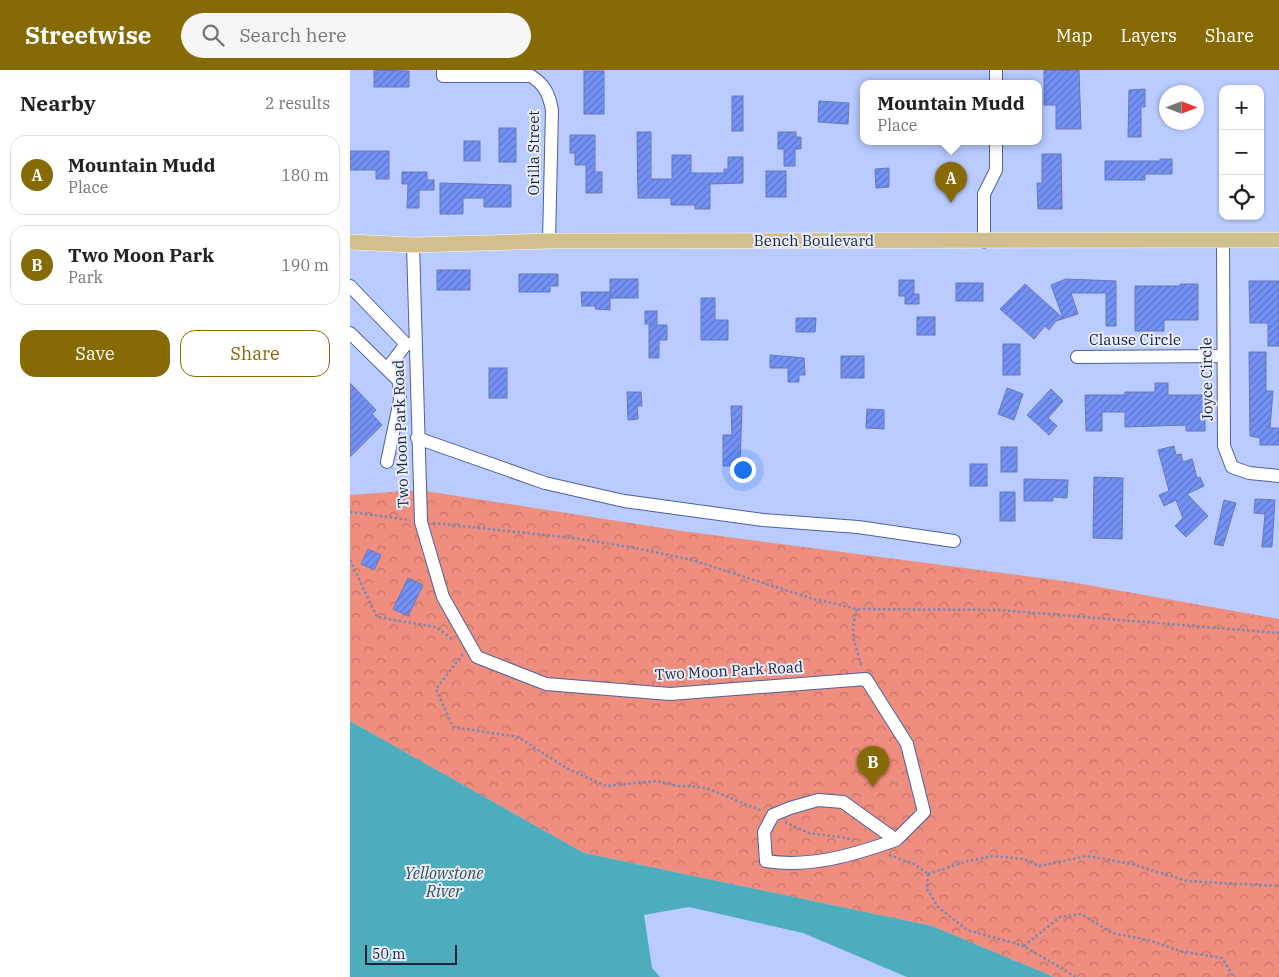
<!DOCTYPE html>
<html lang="en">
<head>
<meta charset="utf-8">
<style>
  body { margin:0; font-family:"IBM Plex Serif",serif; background:#f6f6f6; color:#202124 }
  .controls { position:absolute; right:15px; top:15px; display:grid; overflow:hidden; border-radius:10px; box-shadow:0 1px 4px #0004 }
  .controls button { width:45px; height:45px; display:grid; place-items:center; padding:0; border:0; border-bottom:1px solid #e0e0e0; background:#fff; color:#202124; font:25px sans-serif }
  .compass { position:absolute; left:809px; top:15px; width:45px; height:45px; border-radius:50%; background:#fff; box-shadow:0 1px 4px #0004; rotate:90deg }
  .scale { position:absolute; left:15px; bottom:12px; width:92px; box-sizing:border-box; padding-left:5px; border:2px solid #1b223b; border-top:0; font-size:14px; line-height:18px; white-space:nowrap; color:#1b223b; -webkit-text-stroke:4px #e8edfa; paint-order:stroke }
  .you { position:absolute; left:392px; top:399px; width:18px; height:18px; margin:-12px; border:4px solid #fff; border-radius:50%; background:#1a73e8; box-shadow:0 0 0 8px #1a73e833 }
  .badge { display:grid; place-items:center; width:32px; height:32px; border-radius:50%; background:#866a06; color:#fff; font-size:16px; font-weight:700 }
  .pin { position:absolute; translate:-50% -41px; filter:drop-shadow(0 1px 2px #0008) }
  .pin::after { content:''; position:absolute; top:26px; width:18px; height:15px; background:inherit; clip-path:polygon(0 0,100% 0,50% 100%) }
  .popup { position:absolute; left:510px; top:10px; width:182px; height:65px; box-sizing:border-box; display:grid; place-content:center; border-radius:10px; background:#fff; filter:drop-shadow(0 1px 4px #0005); font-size:16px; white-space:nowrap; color:#757577 }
  .popup b { font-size:19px; color:#202124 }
  .popup::after { content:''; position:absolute; left:50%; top:100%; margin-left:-10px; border:10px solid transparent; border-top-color:#fff }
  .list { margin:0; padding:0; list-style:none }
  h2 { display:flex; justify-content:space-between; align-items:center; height:65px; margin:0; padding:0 20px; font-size:21px }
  h2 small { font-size:16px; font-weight:400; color:#757577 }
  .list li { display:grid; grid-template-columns:32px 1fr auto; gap:15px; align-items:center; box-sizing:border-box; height:80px; margin:0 10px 10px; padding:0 10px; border:1px solid #e0e0e0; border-radius:15px }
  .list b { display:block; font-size:19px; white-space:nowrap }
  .list p { margin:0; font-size:16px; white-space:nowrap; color:#757577 }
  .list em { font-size:16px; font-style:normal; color:#757577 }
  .actions { display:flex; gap:10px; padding:15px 20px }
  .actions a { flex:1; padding:11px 0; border:1px solid #866a06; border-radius:15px; text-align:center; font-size:18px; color:#866a06 }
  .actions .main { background:#866a06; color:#fff }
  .icon { flex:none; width:28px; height:28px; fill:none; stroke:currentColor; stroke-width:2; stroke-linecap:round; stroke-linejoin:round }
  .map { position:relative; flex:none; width:929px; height:907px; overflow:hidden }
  header { display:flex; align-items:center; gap:30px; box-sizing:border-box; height:70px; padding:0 25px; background:#866a06; color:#fff }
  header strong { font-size:24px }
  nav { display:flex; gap:28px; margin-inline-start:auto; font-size:18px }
  .search { width:350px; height:45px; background:#f6f6f6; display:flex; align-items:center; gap:12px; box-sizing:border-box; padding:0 18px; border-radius:28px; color:#757577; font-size:19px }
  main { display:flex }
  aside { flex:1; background:#fff }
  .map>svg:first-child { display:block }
</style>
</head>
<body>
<header>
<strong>Streetwise</strong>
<div class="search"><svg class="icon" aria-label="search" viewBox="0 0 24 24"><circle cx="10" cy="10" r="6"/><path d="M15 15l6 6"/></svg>Search here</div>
<nav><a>Map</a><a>Layers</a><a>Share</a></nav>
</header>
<main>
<aside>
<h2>Nearby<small>2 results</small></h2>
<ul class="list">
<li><span class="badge">A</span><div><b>Mountain Mudd</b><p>Place</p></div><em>180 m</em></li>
<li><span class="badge">B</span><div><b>Two Moon Park</b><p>Park</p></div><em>190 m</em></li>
</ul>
<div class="actions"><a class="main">Save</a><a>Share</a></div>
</aside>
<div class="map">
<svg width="929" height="907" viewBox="0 0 929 907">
  <defs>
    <pattern id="park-crowns" width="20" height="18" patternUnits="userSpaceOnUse" patternTransform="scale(1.25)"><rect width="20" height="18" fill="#ef8e7e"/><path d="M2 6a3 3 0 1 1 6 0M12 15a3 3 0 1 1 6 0" fill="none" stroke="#c17468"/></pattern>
    <pattern id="building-hatch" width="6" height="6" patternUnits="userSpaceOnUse" patternTransform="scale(1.25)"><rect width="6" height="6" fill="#7491f6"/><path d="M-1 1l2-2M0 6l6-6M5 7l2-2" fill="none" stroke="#5e76c8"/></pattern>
  </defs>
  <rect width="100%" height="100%" fill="#b9cbff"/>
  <path fill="url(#park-crowns)" d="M 69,420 L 332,461 L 721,512 L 929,549 L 929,907 L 704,907 L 582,856 L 234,783 L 0,651 L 0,425 Z"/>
  <path fill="#4eadbd" d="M 0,651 L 234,783 L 582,856 L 704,907 L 557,907 L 453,863 L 339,837 L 294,845 L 302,898 L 310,907 L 0,907 Z"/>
  <g fill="url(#building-hatch)" stroke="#677ab6">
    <path d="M 24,0 L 59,1 L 59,17 L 24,17 Z"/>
    <path d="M 694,0 L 729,0 L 731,59 L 706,59 L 706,35 L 694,35 Z"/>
    <rect x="234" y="1" width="20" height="43"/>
    <path d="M 795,19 L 795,37 L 791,37 L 791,67 L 778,67 L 779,20 Z"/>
    <rect x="382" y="26" width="11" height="35"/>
    <path d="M 469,31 L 499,33 L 498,54 L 468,52 Z"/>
    <rect x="149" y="58" width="17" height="34"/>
    <path d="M 287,62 L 301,62 L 301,109 L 322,109 L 322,85 L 341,85 L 341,103 L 374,103 L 374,99 L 378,99 L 378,87 L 393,87 L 393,113 L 360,114 L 360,139 L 345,139 L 345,135 L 321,135 L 321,128 L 288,128 Z"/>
    <path d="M 428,62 L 446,62 L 446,67 L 451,67 L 451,79 L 445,79 L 445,96 L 434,96 L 434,79 L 428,79 Z"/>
    <path d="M 220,65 L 245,65 L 245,102 L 252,102 L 252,123 L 236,123 L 236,95 L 225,95 L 225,83 L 220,83 Z"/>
    <rect x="114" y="71" width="16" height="20"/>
    <path d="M 0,81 L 39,81 L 39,109 L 26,109 L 26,100 L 0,100 Z"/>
    <path d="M 692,84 L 711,84 L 712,139 L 688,139 L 687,113 L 692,113 Z"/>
    <path d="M 810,89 L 822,89 L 822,104 L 795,104 L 795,110 L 755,110 L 755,91 L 810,91 Z"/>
    <path d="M 539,98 L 539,117 L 526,118 L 525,99 Z"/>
    <rect x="416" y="101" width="20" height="26"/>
    <path d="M 52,102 L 77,102 L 77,110 L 84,110 L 84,120 L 69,120 L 69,138 L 57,138 L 58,114 L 52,114 Z"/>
    <path d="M 90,113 L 161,115 L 161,137 L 134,137 L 134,128 L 113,128 L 113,144 L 90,144 Z"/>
    <rect x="87" y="200" width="33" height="20"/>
    <path d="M 169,204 L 208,204 L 208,216 L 200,216 L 200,222 L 169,222 Z"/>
    <rect x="260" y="209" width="28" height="19"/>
    <path d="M 716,209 L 766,211 L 766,256 L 756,256 L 756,223 L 721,223 L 728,244 L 706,251 L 699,260 L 695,256 L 684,269 L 650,239 L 675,214 L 713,248 L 701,215 Z"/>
    <path d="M 549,210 L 564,210 L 564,224 L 569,224 L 569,234 L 555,234 L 555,226 L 549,226 Z"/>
    <path d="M 899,211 L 929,211 L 929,276 L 918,276 L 918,253 L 900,253 Z"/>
    <rect x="606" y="213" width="27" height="18"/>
    <path d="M 830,214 L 848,214 L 848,250 L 814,250 L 814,261 L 785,261 L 785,216 L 830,216 Z"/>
    <path d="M 231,222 L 260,222 L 260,240 L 245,239 L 246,236 L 232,236 Z"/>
    <path d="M 351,228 L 365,228 L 365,250 L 378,250 L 378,270 L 351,270 Z"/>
    <rect x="295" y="241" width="12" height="13"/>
    <rect x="567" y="247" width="18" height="18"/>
    <path d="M 446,248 L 466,248 L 465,262 L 446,262 Z"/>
    <path d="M 299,255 L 317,255 L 317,270 L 309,270 L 309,288 L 299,288 Z"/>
    <rect x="653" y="274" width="17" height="31"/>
    <path d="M 899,282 L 916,282 L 916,321 L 923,321 L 920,358 L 929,358 L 929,375 L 910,375 L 910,368 L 900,366 Z"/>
    <path d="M 420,285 L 454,288 L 455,305 L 449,305 L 449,312 L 438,312 L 438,298 L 420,298 Z"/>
    <rect x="491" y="286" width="23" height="22"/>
    <rect x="139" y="298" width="18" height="30"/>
    <path d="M 0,313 L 26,340 L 22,344 L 32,355 L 0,387 Z"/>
    <path d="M 805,313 L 818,313 L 818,325 L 855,325 L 855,361 L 836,361 L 836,355 L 775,357 L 775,342 L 752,342 L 752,361 L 736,361 L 735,325 L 775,325 L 775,322 L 805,322 Z"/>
    <path d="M 657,318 L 673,324 L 664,350 L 648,344 Z"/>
    <path d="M 701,319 L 713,331 L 698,348 L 707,356 L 699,365 L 677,345 Z"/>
    <path d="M 277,322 L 291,322 L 292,336 L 287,336 L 288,349 L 278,350 Z"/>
    <path d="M 381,336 L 392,336 L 390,396 L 373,396 L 373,365 L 382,365 Z"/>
    <path d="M 517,339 L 534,340 L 534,359 L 516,358 Z"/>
    <path d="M 824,376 L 826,385 L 831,384 L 833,392 L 842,389 L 847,408 L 850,407 L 854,416 L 837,424 L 858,446 L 836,467 L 825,456 L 833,448 L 826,430 L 814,436 L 809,425 L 819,421 L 808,380 Z"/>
    <rect x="651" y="377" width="16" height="25"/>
    <rect x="620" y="394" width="17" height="22"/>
    <path d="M 744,407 L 773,408 L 772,469 L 743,468 Z"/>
    <path d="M 674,409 L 718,410 L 717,428 L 703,427 L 703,431 L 674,431 Z"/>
    <rect x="650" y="422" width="15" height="29"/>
    <path d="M 905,429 L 925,430 L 922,477 L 912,477 L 915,444 L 904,443 Z"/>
    <path d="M 874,430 L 886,433 L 873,476 L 864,474 Z"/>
    <path d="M 18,479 L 31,485 L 24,500 L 11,494 Z"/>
    <path d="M 58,508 L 73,515 L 58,546 L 43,539 Z"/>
  </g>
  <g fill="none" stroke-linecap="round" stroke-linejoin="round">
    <defs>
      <g id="minor">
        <path d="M 93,0 L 93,6 L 181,6 C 195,15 199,24 202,40 L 199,171"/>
        <path d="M 646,0 L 646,14"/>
        <path d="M 873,170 L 874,376 L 882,397 L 899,403 L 929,406"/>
        <path d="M 634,172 L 634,124 L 646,100 L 646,72"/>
        <path d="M 63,175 L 71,452 L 93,527 L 127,587 L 196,614 L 320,624 L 516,609 L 557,674 L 574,742 L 546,770 L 493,732 L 468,730 L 440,738 L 423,745 L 414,762 L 416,791 C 461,798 503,785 546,770"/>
        <path d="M 0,216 L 56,274 L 65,274"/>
        <path d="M 0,263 L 49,311 L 50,330 L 37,392"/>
        <path d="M 727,287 L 873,286"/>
        <path d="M 37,299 L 56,274"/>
        <path d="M 67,368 L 195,413 L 274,431 L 413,450 L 508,457 L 604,471"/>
      </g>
      <path id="major" d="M 0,172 L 63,175 L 199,171 L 929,170"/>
    </defs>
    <use href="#minor" stroke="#4f609a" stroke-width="14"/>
    <use href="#major" stroke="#fff" stroke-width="16"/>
    <g stroke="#7a88b1" stroke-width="2.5" stroke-dasharray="2.5 2.5" stroke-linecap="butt">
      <path d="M 0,442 L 60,450"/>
      <path d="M 83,453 L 223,468 L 286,478 L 342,490 L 460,528 L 507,539 L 650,540 L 929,563"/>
      <path d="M 0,490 L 27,547 L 86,557 L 103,570"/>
      <path d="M 507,539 C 499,565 505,572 512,597"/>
      <path d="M 113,584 L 86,619 L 103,657 L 168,667 L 218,699 L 256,716 L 306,711 L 329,716 L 342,716 L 359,719 L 412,741"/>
      <path d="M 435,752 L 459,763 L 497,768 L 503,771"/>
      <path d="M 539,785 L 564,794 L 578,804"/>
      <path d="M 578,804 L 618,791 L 643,786 L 673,789 L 689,796 L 737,786 L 782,794 L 837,811 L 929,816"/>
      <path d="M 578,804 L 577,819 L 588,837 L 617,860 L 674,876 L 726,907"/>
      <path d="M 674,876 L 710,847 L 731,844 L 762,863 L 798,870 L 830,881 L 872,888 L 884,907"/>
    </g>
    <use href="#minor" stroke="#fff" stroke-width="12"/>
    <use href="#major" stroke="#d1bf8d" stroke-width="15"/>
  </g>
  <g text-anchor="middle" stroke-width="4" stroke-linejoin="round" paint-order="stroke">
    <g font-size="15" fill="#1b223b" stroke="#e8edfa">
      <text transform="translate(184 83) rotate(-90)" y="5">Orilla Street</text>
      <text x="464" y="176">Bench Boulevard</text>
      <text x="785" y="275">Clause Circle</text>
      <text transform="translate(857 309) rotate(-91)" y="5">Joyce Circle</text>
      <text transform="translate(51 364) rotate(-92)" y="5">Two Moon Park Road</text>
      <text transform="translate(379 601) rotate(-3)" y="5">Two Moon Park Road</text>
    </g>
    <g font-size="16" font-style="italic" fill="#314f55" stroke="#e8edfa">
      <text x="94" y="809">Yellowstone<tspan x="94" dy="18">River</tspan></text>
    </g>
  </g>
</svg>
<div class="controls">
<button>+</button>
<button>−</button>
<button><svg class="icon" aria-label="locate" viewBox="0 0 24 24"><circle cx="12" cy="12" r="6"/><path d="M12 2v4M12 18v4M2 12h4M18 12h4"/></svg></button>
</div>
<svg class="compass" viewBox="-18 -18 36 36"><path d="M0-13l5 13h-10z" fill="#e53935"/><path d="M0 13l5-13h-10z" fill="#757577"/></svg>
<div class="scale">50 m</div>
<div class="you"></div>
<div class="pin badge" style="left:601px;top:133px">A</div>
<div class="popup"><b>Mountain Mudd</b>Place</div>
<div class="pin badge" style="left:523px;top:717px">B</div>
</div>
</main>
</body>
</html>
